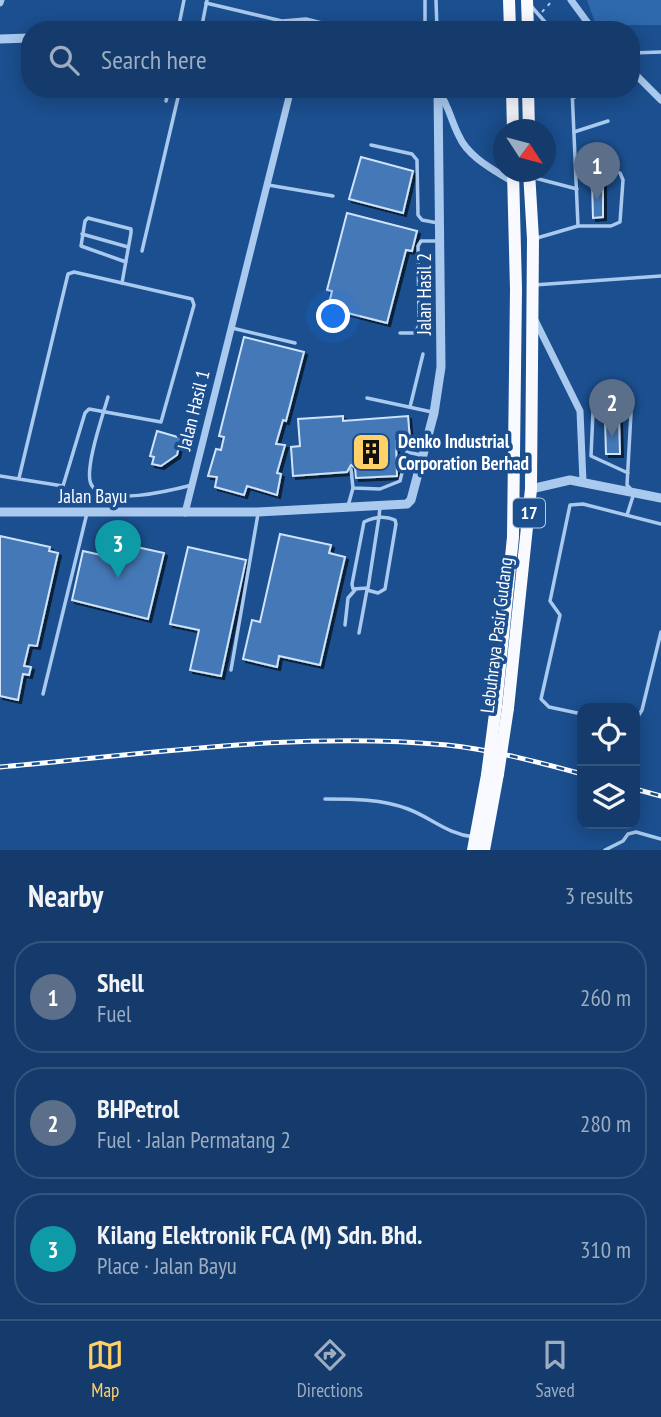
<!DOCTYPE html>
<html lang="en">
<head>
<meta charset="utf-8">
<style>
  body { margin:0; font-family:"PT Sans Narrow",sans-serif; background:#1d4271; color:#f1f3f6 }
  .controls { position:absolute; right:21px; bottom:21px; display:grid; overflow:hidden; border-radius:14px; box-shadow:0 4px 18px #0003 }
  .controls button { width:63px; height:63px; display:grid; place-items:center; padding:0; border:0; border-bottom:2px solid #33557e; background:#143b6b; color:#f1f3f6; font:35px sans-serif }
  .compass { position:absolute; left:493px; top:119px; width:63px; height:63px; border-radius:50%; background:#143b6b; box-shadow:0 4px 18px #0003; rotate:126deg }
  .you { position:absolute; left:334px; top:317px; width:24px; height:24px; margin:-18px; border:5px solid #fff; border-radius:50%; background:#1a73e8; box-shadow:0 0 0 10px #1a73e833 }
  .badge { display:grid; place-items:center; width:46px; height:46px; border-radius:50%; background:#ffd166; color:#fff; font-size:23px; font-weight:700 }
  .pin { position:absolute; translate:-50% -58px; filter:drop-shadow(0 2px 4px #0008) }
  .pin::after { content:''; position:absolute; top:37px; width:24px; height:21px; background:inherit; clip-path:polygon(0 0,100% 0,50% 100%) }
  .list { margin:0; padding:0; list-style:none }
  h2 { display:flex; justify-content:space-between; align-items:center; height:91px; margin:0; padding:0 28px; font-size:30px }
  h2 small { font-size:23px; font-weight:400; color:#9dadc1 }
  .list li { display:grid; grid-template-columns:46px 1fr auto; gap:21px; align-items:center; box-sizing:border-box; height:112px; margin:0 14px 14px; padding:0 14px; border:2px solid #33557e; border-radius:28px }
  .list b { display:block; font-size:26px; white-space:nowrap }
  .list p { margin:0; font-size:23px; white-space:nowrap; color:#9dadc1 }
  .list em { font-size:23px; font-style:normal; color:#9dadc1 }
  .icon { flex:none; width:38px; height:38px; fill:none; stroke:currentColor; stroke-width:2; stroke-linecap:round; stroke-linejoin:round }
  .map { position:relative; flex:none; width:661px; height:850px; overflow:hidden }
  .search { position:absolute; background:#143b6b; box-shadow:0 4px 18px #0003; left:21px; right:21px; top:21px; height:77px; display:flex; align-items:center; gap:18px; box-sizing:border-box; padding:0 24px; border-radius:28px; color:#9dadc1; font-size:26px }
  .sheet { height:469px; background:#143b6b }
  nav { display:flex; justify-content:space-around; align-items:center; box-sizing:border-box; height:98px; border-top:2px solid #33557e; background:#143b6b; font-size:19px; color:#9dadc1 }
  nav a { display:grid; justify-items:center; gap:4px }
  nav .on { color:#ffd166 }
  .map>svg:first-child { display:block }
</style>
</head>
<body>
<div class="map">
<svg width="661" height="850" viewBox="0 0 661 850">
  <defs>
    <filter id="shadow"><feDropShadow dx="3" dy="3" stdDeviation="0" flood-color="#0009"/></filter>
  </defs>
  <rect width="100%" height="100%" fill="#1b4f8f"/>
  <path fill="#2e69ad" d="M 587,0 L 661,0 L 661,25 L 596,25 Z"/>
  <g fill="#4478b7" stroke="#cfe3fa" stroke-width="2" filter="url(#shadow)">
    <path d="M 361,157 L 413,171 L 403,213 L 349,199 Z"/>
    <path d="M 592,182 L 603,182 L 603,217 L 593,218 Z"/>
    <path d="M 347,213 L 417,231 L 412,251 L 406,250 L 387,323 L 328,308 L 332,291 L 327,290 Z"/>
    <path d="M 244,337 L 304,352 L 286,421 L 283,420 L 276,444 L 285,445 L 277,473 L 281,474 L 277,495 L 247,486 L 244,495 L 215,487 L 217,477 L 208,476 L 216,449 L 221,450 L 224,437 L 219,436 Z"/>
    <path d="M 343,416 L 343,421 L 408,416 L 410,440 L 396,441 L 397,476 L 356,478 L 355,468 L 351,465 L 347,472 L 293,476 L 291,447 L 300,446 L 298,419 Z"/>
    <path d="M 619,419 L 620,454 L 606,454 L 605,420 Z"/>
    <path d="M 157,431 L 181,438 L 177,455 L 161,466 L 152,464 L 154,457 L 150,456 Z"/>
    <path d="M 280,534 L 331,545 L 329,553 L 345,557 L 320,665 L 279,656 L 277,667 L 243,659 L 252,620 L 260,622 Z"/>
    <path d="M 0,536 L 50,547 L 49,551 L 58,553 L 37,646 L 29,645 L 24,666 L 31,667 L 29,675 L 23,674 L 18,700 L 0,696 Z"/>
    <path d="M 105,540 L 164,553 L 148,619 L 72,600 L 83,551 L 101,555 Z"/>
    <path d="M 188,547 L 246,560 L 221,676 L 190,670 L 199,630 L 170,624 Z"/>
  </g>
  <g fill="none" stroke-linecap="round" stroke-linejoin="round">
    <path stroke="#a9c9ee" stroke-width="2" stroke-dasharray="3.5 5" stroke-linecap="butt" d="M 542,12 L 553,0"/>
    <g stroke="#a9c9ee" stroke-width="3.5">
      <path d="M 436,0 L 437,30"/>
      <path d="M 206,3 L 282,21 L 306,19 L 349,30"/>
      <path d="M 531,6 L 552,30"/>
      <path d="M 178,30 L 184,0"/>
      <path d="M 201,30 L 207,0"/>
      <path d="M 425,30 L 425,0"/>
      <path d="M 631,53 L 661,52"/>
      <path d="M 573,98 L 588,89"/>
      <path d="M 166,101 L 169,89"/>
      <path d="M 574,132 L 608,121"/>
      <path d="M 371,145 L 412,154 L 417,160 L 418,215 L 422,220 L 438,223"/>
      <path d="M 576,176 L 595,171 L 613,170 L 620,173 L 623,180 L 620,222 L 611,226 L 579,226"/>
      <path d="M 531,177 L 577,189"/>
      <path d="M 268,185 L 333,196"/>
      <path d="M 82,234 L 128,247"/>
      <path d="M 537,238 L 578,226 L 572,89"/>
      <path d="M 142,251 L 180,89"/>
      <path d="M 122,283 L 131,233 L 131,229 L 88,218 L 85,221 L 81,246 L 126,262"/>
      <path d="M 534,285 L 661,276"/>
      <path d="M 232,328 L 295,343"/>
      <path d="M 400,333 L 415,333 L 419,325 L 418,246 L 421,241 L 439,241"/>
      <path d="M 108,397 C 103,415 84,469 91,484 C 102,508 173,490 192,485"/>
      <path d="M 367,398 L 432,412"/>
      <path d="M 410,407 L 423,354"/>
      <path d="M 351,469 L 353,488 L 380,489 L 400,481 L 407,452 L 421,455"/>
      <path d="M 0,476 L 63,486 L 85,413 L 89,409 L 161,422 L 194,305 L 192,299 L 74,272 L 68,274 L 19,478"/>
      <path d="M 348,506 L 353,488"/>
      <path d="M 627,515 L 634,493 L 627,485 L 631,413 L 624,399 L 606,398 L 593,412 L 591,456 L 628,473"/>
      <path d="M 345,625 L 348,598 L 355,590"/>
      <path d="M 359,633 L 367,590 L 378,593 L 385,589 L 396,524 L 395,520 C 384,515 374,517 364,522 L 352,584 L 353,589 L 368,588 L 379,517 L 380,507"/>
      <path d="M 231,670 L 258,514"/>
      <path d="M 43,694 L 87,513"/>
      <path d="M 582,714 L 549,707 L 541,699 L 560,615 L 550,601 L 570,505 L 583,504 L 661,524"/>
      <path d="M 635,721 L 642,710 L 661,632"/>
      <path d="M 325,799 C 353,799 382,799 408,809 C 432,818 447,834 474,837"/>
      <path d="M 605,850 L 623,841 L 628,834 L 636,832 L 661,839"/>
    </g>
    <g stroke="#a9c9ee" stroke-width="7">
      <path d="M 571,0 L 593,30"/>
      <path d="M 0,3 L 1,0"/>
      <path d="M 631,70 L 661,100"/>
      <path d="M 439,92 C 449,106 451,121 459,136 C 468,157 494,170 513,182"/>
      <path d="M 535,320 L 580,411 L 583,482"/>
      <path d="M 185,513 L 291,89"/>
    </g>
    <g stroke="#a9c9ee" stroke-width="9">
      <path d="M 0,39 L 30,38"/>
      <path d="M 531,489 L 570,480 L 661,498"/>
      <path d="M 0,512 L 258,512 L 407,504 L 411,500 L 434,413 L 441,367 L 438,89"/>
    </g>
    <g stroke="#f8faff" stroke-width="12">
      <path d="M 509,0 L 510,30"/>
      <path d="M 527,0 L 528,30"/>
      <path d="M 512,89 L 513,130"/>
      <path d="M 528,89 L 529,130"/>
      <path d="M 496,706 L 513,537 L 516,289 L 513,172"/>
      <path d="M 508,708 L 531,489 L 533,239 L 529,172"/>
      <path d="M 473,850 L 487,775"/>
      <path d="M 484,850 L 498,774"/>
    </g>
    <defs>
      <g id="rail">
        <path d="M 0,767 C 148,754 299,731 447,745 C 493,750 538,762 582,774"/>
        <path d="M 635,789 L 661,796"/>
      </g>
    </defs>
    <use href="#rail" stroke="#fff" stroke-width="5"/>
    <use href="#rail" stroke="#1b4f8f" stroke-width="2.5" stroke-dasharray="8" stroke-linecap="butt"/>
    <g stroke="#f8faff" stroke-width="12">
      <path d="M 498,774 L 508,708"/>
      <path d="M 487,775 L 496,706"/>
    </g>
  </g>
  <defs>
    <symbol id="building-square" viewBox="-11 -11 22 22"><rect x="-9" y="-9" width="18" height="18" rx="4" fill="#ffd166" stroke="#1b4f8f"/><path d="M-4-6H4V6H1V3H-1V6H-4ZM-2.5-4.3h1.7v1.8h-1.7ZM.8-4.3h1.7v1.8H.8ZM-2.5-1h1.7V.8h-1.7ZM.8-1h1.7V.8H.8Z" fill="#111"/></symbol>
  </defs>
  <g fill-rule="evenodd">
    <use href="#building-square" x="349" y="430" width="44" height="44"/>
  </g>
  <g text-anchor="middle" stroke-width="7" stroke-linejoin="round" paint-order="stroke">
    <rect fill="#1b4f8f" stroke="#bbcadd" stroke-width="2" x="513" y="498.5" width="32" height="29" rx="5"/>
    <g font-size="18" font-weight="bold" fill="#fff">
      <text x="529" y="519">17</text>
    </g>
    <g font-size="19" fill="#fff" stroke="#1b4f8f">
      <text transform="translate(424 294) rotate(-90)" y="7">Jalan Hasil 2</text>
      <text transform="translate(193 410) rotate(-76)" y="7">Jalan Hasil 1</text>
      <text x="93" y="503">Jalan Bayu</text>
      <text transform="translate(496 635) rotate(-83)" y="7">Lebuhraya Pasir Gudang</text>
    </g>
    <g font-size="19" font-weight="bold" fill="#fff" stroke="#1b4f8f" text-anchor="start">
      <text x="398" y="448">Denko Industrial<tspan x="398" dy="22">Corporation Berhad</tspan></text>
    </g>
  </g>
</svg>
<div class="controls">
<button><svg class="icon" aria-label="locate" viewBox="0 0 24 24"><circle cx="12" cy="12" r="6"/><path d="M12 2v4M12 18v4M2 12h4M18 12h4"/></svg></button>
<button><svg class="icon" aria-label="layers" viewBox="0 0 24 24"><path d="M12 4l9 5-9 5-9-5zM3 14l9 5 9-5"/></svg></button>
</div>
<svg class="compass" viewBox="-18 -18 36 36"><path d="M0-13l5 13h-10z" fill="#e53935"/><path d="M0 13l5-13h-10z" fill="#9dadc1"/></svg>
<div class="you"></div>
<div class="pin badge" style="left:597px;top:200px;background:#5c6f8a">1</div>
<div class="pin badge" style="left:612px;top:437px;background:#5c6f8a">2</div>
<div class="pin badge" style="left:118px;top:578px;background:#0f9aa8">3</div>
<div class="search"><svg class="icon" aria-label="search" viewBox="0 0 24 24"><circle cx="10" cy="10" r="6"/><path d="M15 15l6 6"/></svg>Search here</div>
</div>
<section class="sheet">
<h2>Nearby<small>3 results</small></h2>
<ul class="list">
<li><span class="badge" style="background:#5c6f8a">1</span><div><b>Shell</b><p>Fuel</p></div><em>260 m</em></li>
<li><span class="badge" style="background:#5c6f8a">2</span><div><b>BHPetrol</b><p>Fuel · Jalan Permatang 2</p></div><em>280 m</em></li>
<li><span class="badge" style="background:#0f9aa8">3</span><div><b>Kilang Elektronik FCA (M) Sdn. Bhd.</b><p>Place · Jalan Bayu</p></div><em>310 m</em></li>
</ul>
</section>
<nav>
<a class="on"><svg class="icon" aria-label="map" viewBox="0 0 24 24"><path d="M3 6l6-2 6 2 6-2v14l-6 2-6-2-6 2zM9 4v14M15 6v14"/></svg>Map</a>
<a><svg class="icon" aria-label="directions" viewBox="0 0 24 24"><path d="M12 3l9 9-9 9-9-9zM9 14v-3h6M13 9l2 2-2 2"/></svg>Directions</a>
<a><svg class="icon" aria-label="saved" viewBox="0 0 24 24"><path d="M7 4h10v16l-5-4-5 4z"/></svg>Saved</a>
</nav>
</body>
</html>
